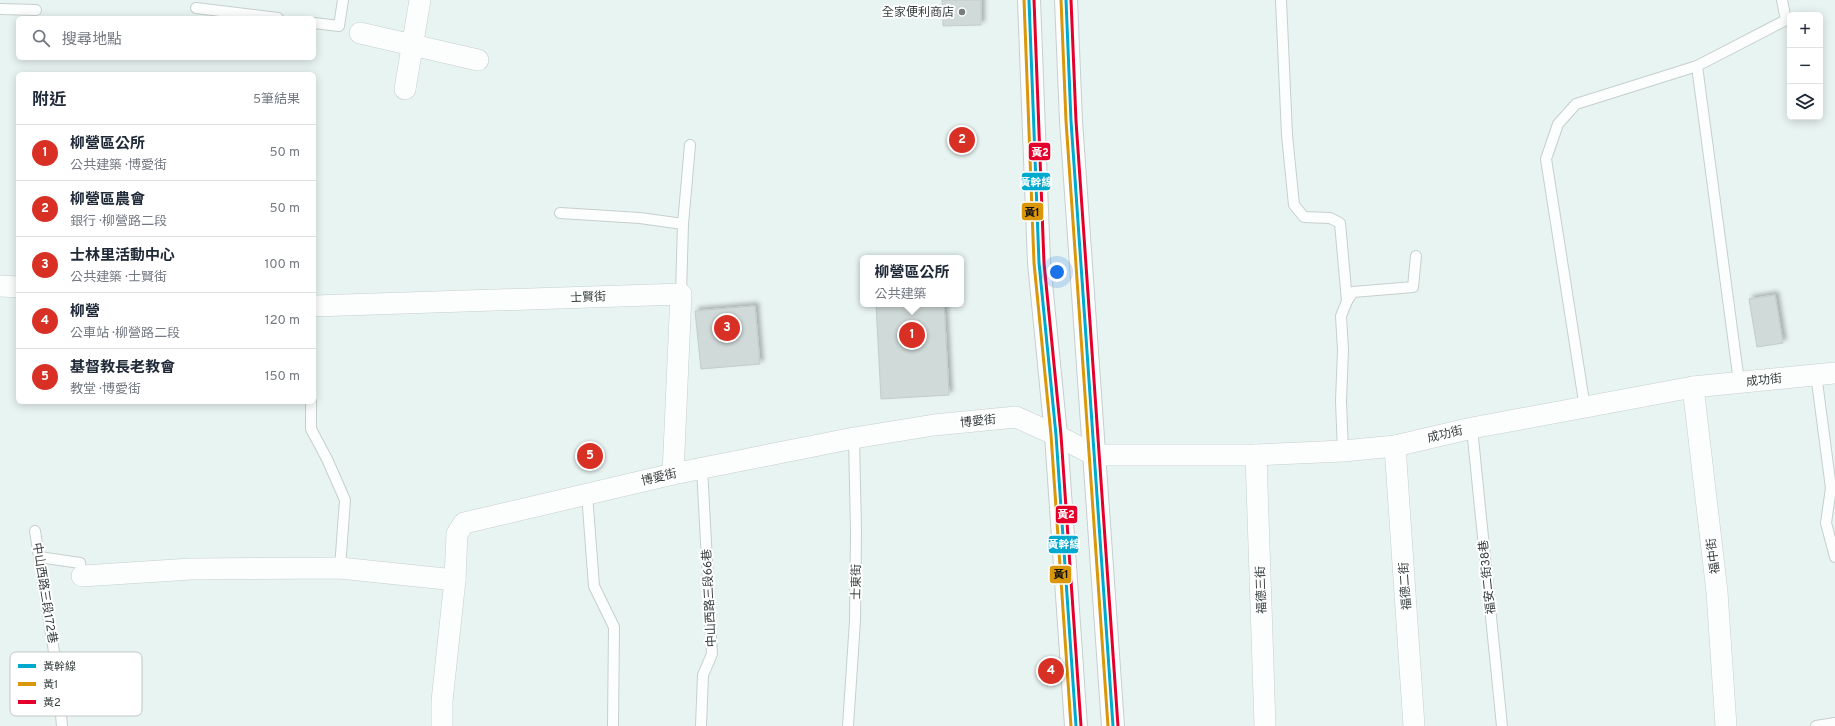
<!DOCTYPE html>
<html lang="zh-TW">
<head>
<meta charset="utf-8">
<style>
  body { margin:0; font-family:Overpass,"Noto Sans TC",sans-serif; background:#f6f6f7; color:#1f2937 }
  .controls { position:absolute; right:12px; top:12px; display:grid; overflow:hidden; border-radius:6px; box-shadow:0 2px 10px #0003 }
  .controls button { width:36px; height:36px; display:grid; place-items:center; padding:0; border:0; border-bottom:1px solid #e0e1e3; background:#fff; color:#1f2937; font:20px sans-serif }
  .you { position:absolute; left:1057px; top:272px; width:14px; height:14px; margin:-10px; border:3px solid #fff; border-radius:50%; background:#1a73e8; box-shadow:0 0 0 6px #1a73e833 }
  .badge { display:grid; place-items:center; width:26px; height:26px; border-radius:50%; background:#d93025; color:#fff; font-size:13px; font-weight:700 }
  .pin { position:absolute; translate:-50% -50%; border:2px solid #fff; box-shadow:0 1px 4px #0006 }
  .popup { position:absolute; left:860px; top:255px; width:104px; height:52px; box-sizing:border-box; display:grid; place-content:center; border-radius:6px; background:#fff; filter:drop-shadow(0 1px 3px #0005); font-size:13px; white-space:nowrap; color:#747a83 }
  .popup b { font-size:15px; color:#1f2937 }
  .popup::after { content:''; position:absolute; left:50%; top:100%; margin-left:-8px; border:8px solid transparent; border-top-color:#fff }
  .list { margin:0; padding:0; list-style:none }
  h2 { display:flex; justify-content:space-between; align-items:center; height:52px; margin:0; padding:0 16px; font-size:17px }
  h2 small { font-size:13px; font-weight:400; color:#747a83 }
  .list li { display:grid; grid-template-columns:26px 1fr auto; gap:12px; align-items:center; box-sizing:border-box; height:56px; padding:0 16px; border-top:1px solid #e0e1e3 }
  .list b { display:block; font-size:15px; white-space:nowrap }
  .list p { margin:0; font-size:13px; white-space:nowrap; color:#747a83 }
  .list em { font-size:13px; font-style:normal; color:#747a83 }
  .icon { flex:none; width:22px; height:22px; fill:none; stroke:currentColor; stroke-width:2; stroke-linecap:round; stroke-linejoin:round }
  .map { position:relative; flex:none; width:1835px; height:726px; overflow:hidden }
  .search { position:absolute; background:#fff; box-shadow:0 2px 10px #0003; left:16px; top:16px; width:300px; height:44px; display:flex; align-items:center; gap:10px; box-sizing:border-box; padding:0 14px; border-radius:6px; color:#747a83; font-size:15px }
  .panel { position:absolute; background:#fff; box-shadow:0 2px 10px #0003; left:16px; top:72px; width:300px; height:332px; border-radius:6px }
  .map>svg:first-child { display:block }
</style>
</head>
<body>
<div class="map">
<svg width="1835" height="726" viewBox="0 0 1835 726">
  <defs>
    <filter id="shadow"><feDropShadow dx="3.5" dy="-3.5" stdDeviation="2" flood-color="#0004"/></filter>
  </defs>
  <rect width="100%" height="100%" fill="#e8f4f2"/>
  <g fill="#d0dad8" stroke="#c3cccb" filter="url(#shadow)">
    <path d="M 942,0 L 981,0 L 981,25 L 943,26 Z"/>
    <path d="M 1775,295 L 1783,343 L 1757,347 L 1749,299 Z"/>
    <path d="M 876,304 L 944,304 L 949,395 L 881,399 Z"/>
    <path d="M 755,306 L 760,364 L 701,369 L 695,311 Z"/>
  </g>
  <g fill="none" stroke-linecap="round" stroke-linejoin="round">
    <defs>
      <g id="service">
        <path d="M 1281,0 L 1287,135 L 1294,205 L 1304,217 L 1330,218 L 1340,223 L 1347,301"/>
        <path d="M 196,8 L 278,18"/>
        <path d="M 0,9 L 36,10"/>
        <path d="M 314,23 L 339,26 L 343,0"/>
        <path d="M 560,213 L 640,218 L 683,224"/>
        <path d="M 681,294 L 683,224 L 690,145"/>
        <path d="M 1816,374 L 1831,488 L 1826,523 L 1835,557"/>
        <path d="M 1739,382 L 1697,66 L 1786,20 L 1782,0"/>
        <path d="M 311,402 L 311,429 L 327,459 L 345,500 L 340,568"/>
        <path d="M 1585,408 L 1546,159 L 1558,124 L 1576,104 L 1697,66"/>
        <path d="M 1472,428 L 1502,726"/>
        <path d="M 1343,451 L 1341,401 L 1343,350 L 1341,316 L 1347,301 L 1353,292 L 1413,287 L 1416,256"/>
        <path d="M 587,494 L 594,586 L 614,627 L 613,726"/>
        <path d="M 35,531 L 57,671 L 62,726"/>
        <path d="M 39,557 L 80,563 L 82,576"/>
        <path d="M 701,726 L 703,675 L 712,654 L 702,468"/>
        <path d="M 848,726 L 855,621 L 856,531 L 854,438"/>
        <path d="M 1816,726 L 1835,723"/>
      </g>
      <g id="minor">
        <path d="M 360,33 L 478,60"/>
        <path d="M 405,89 L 420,0"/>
        <path d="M 0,286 L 18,287"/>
        <path d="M 314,306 L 681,294 L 673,474"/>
        <path d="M 1693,387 L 1717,592 L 1726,726"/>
        <path d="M 1395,446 L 1414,726"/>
        <path d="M 1256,455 L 1265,726"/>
        <path d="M 82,576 L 191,569 L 340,568 L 455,580"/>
        <path d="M 442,726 L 442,701 L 455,580 L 457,534 L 464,523 L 673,474 L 854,438 L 934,425 L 1016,417 L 1056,435 L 1094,455 L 1256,455 L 1343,451 L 1395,446 L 1472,428 L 1693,387 L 1835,373"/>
      </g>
      <g id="tertiary">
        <path d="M 1029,0 L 1039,263 L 1056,435 L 1076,726"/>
        <path d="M 1066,0 L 1071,121 L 1113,726"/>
      </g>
    </defs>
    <use href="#service" stroke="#c6cfce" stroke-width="12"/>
    <use href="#minor" stroke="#c6cfce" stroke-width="22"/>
    <use href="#tertiary" stroke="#c6cfce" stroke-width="24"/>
    <use href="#service" stroke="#fcfdfd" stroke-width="10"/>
    <use href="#minor" stroke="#fcfdfd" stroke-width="21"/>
    <use href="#tertiary" stroke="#fcfdfd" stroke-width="22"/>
    <defs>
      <g id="bus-1">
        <path d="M 1029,0 L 1039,263 L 1056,435 L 1076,726"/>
        <path d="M 1066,0 L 1071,121 L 1113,726"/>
      </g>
      <g id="bus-2">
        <path d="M 1024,0 L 1034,263 L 1051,435 L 1071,726"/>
        <path d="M 1061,0 L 1066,121 L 1108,726"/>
      </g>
      <g id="bus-3">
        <path d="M 1034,0 L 1044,263 L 1061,435 L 1081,726"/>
        <path d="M 1071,0 L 1076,121 L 1118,726"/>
      </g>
    </defs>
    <use href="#bus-1" stroke="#fff" stroke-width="6"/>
    <use href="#bus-2" stroke="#fff" stroke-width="6"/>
    <use href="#bus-3" stroke="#fff" stroke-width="6"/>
    <use href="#bus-1" stroke="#00a9ce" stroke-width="3"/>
    <use href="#bus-2" stroke="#da9709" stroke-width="3"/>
    <use href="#bus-3" stroke="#e4002b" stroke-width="3"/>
  </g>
  <circle fill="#747e7d" stroke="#fff" stroke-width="1.5" cx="962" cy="12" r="4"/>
  <g text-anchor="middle" stroke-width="4" stroke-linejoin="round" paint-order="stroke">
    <g font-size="12" fill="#363f3e" stroke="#fff" text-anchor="end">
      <text x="954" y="16">全家便利商店</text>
    </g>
    <g font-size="12" fill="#363f3e" stroke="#fff">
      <text transform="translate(588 297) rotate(-2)" y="4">士賢街</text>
      <text transform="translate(1764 380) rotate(-6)" y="4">成功街</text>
      <text transform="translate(978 421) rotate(-6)" y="4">博愛街</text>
      <text transform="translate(1445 434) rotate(-13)" y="4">成功街</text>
      <text transform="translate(659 477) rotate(-13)" y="4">博愛街</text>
      <text transform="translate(1713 556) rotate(-97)" y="4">福中街</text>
      <text transform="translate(1487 577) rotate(-96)" y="4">福安二街38巷</text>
      <text transform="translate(856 582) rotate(-89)" y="4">士東街</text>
      <text transform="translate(1405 586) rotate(-94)" y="4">福德二街</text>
      <text transform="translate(1261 590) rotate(-92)" y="4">福德三街</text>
      <text transform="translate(45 593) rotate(81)" y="4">中山西路三段172巷</text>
      <text transform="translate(709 598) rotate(-93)" y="4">中山西路三段66巷</text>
    </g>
  </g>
  <rect x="10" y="652" width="132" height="64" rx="6" fill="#fff" stroke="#c3c5c5" stroke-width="1"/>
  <rect x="18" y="664" width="18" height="4" fill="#00a9ce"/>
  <rect x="18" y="682" width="18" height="4" fill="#da9709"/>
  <rect x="18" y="700" width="18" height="4" fill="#e4002b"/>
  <g font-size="11" fill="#363f3e">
    <text x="43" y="670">黃幹線</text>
    <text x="43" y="688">黃1</text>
    <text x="43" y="706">黃2</text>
  </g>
  <g stroke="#fff" stroke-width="1.5">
    <rect x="1028" y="142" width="23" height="19" rx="4" fill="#e4002b"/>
    <rect x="1021" y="172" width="30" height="19" rx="4" fill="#00a9ce"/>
    <rect x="1021" y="202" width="23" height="19" rx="4" fill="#da9709"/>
    <rect x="1055" y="505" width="23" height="19" rx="4" fill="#e4002b"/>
    <rect x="1048" y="535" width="31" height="19" rx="4" fill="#00a9ce"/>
    <rect x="1049" y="565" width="23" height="19" rx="4" fill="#da9709"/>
  </g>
  <g font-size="11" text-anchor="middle" font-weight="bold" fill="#fff">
    <text x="1040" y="156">黃2</text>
    <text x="1036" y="186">黃幹線</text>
    <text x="1066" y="518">黃2</text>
    <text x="1064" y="548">黃幹線</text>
  </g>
  <g font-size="11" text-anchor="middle" font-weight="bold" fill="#111">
    <text x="1032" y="216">黃1</text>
    <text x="1061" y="578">黃1</text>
  </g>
</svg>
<div class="controls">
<button>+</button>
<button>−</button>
<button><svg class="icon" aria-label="layers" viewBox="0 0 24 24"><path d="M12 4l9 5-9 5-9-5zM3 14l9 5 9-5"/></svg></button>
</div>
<div class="you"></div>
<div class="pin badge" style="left:912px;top:335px">1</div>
<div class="popup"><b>柳營區公所</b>公共建築</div>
<div class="pin badge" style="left:962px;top:140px">2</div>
<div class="pin badge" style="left:727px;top:328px">3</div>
<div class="pin badge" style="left:1051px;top:671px">4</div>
<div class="pin badge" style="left:590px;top:456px">5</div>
<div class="search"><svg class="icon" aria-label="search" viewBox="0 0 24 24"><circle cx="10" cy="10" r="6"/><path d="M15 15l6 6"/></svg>搜尋地點</div>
<section class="panel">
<h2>附近<small>5筆結果</small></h2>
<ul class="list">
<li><span class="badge">1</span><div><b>柳營區公所</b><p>公共建築 · 博愛街</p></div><em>50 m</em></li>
<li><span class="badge">2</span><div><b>柳營區農會</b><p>銀行 · 柳營路二段</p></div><em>50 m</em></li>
<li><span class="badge">3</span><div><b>士林里活動中心</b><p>公共建築 · 士賢街</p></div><em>100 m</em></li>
<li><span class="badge">4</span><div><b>柳營</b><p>公車站 · 柳營路二段</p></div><em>120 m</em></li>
<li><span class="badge">5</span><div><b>基督教長老教會</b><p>教堂 · 博愛街</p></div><em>150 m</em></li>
</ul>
</section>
</div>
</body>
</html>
